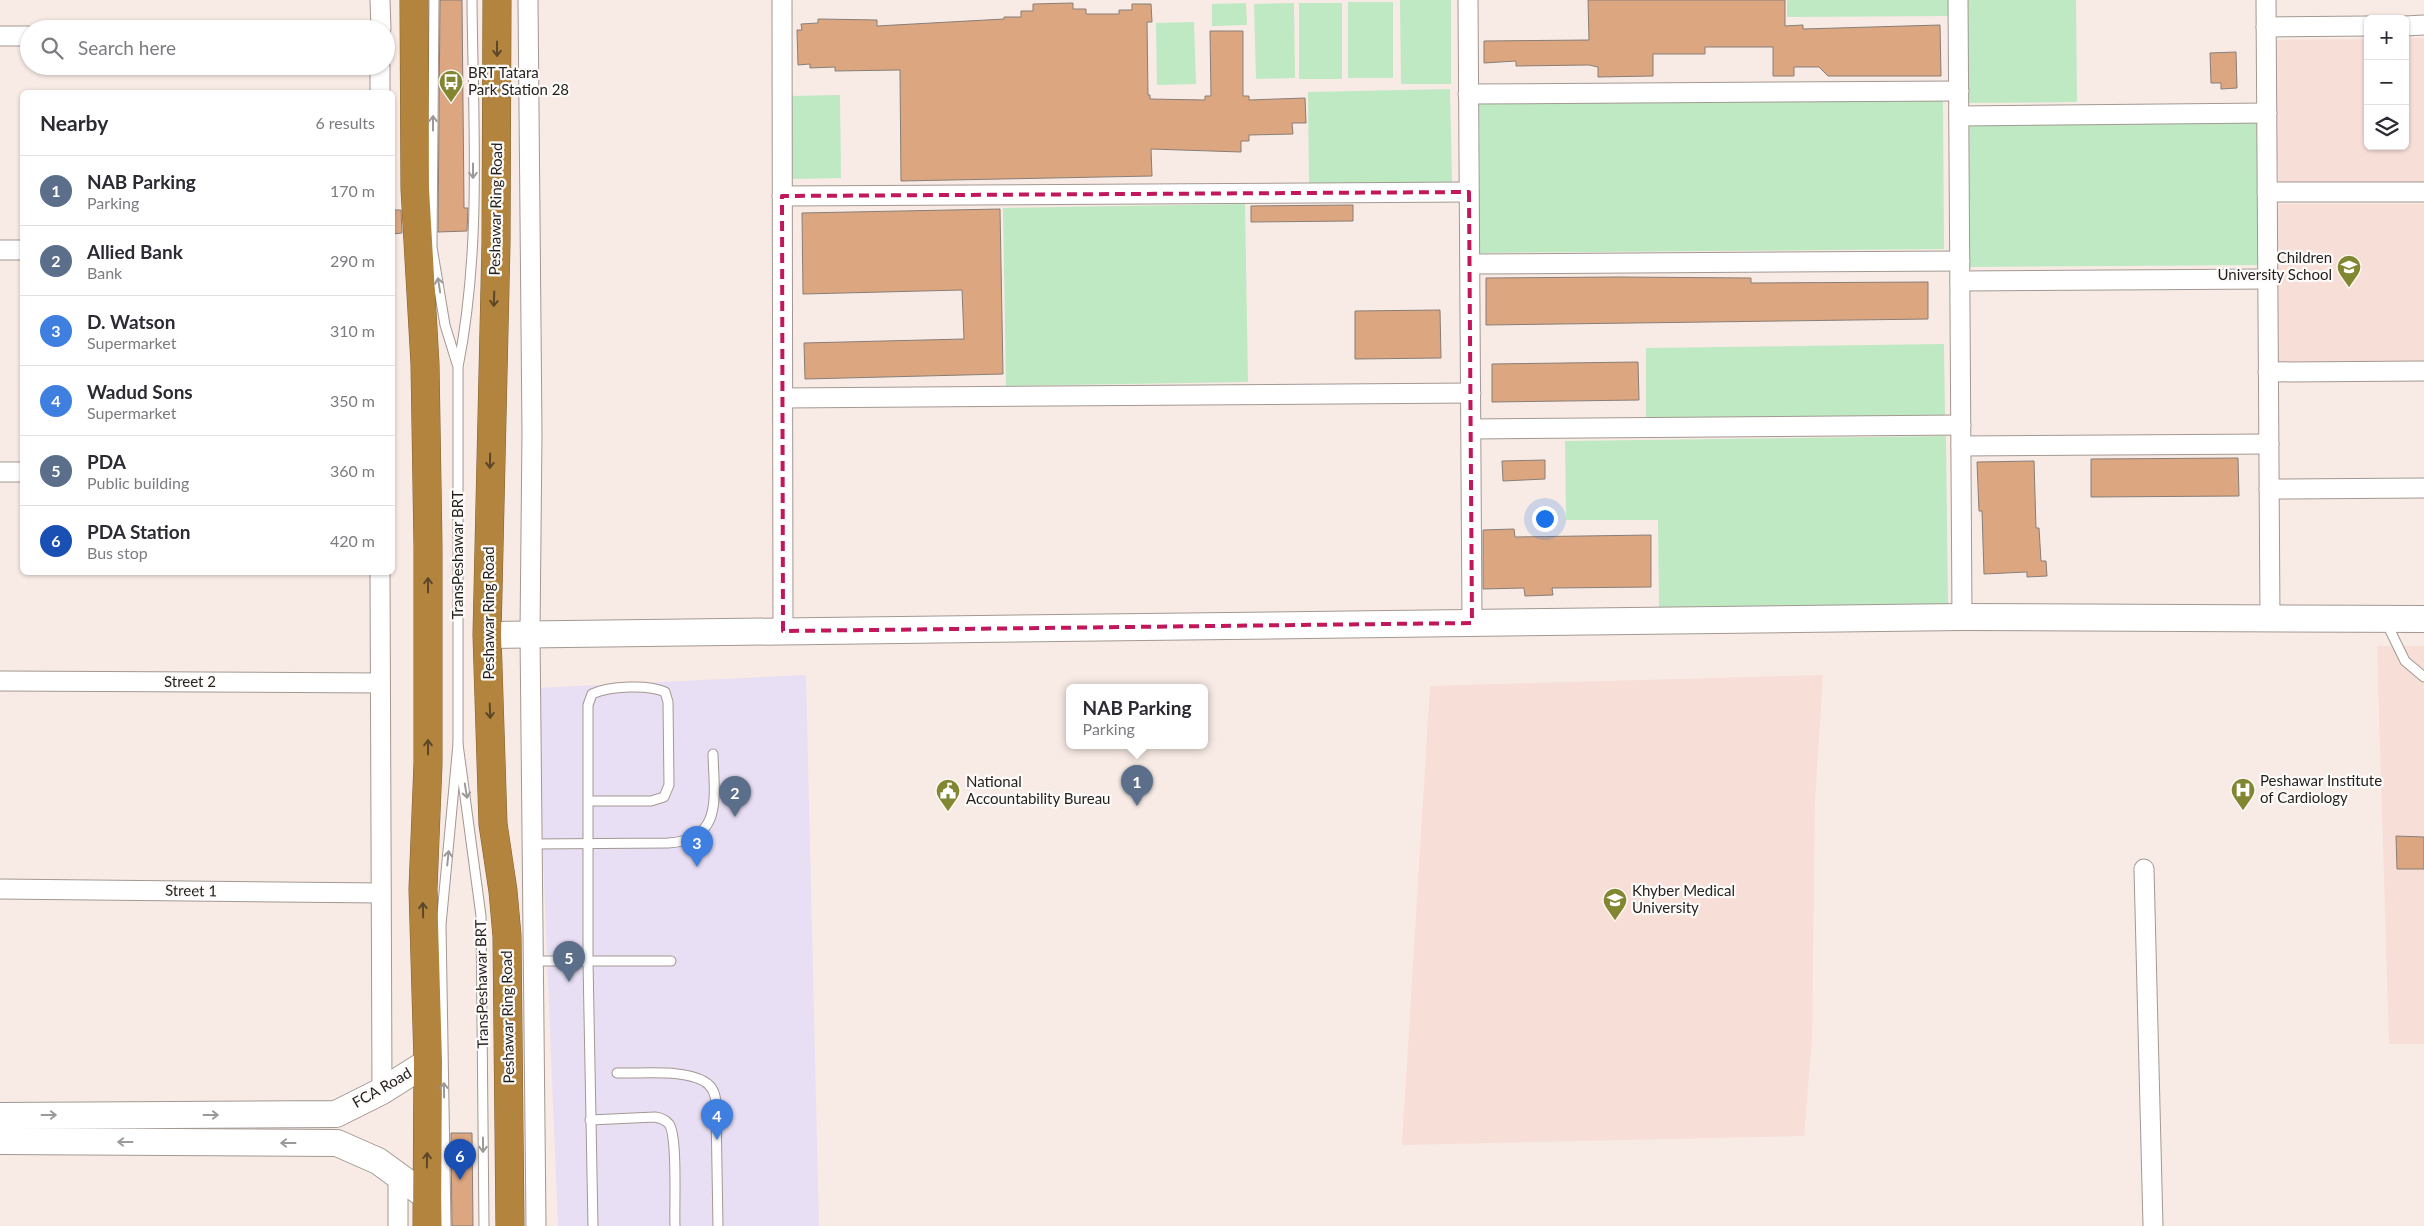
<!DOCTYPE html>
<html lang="en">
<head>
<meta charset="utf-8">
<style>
  body { margin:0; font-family:Lato,sans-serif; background:#f2f2f3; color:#2b2b33 }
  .controls { position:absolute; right:15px; top:15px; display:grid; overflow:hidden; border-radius:8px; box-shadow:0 1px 4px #0004 }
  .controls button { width:45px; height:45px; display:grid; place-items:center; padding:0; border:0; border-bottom:1px solid #e1e1e2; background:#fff; color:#2b2b33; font:25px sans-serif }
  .you { position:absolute; left:1544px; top:518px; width:18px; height:18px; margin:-12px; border:4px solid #fff; border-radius:50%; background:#1a73e8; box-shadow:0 0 0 8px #1a73e833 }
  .badge { display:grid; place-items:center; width:32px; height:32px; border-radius:50%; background:#828631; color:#fff; font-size:16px; font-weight:700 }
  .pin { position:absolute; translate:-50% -41px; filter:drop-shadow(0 1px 2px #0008) }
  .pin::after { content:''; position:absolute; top:26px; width:18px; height:15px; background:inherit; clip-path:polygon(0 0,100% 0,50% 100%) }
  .popup { position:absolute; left:1066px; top:684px; width:142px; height:65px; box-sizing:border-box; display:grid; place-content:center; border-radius:8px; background:#fff; filter:drop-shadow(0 1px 4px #0005); font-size:16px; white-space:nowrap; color:#7c7c81 }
  .popup b { font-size:19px; color:#2b2b33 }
  .popup::after { content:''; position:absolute; left:50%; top:100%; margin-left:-10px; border:10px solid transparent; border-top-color:#fff }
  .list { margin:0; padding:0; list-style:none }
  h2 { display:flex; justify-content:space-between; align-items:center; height:65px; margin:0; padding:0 20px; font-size:21px }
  h2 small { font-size:16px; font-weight:400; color:#7c7c81 }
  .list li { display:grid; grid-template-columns:32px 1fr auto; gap:15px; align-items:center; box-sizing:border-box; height:70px; padding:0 20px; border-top:1px solid #e1e1e2 }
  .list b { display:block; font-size:19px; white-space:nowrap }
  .list p { margin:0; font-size:16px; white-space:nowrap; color:#7c7c81 }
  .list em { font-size:16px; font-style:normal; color:#7c7c81 }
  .icon { flex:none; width:28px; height:28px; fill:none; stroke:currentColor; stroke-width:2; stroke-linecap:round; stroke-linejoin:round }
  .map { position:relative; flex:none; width:2424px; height:1226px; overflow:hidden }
  .search { position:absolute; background:#fff; box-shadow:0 1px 4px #0004; left:20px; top:20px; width:375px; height:55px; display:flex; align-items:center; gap:12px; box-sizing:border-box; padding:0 18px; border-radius:28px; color:#7c7c81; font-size:19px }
  .panel { position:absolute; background:#fff; box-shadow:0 1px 4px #0004; left:20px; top:90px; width:375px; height:485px; border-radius:8px }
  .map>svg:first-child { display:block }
</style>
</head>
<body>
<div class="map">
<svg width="2424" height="1226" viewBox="0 0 2424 1226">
  <rect width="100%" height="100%" fill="#f8ebe5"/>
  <path fill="#e9dff4" d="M 806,675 L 819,1226 L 558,1226 L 536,688 Z"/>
  <g fill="#f7ded7">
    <path d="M 2405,38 L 2424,38 L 2424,185 L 2280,192 L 2266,40 L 2368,39 L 2368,146 L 2405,146 Z"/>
    <path d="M 2278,204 L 2424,204 L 2424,371 L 2268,372 Z"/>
    <path d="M 2377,646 L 2424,646 L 2424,1044 L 2389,1044 Z"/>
    <path d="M 1823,675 L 1815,801 L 1812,1040 L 1804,1136 L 1402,1145 L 1430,686 Z"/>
  </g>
  <g fill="#bee9c2">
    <path d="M 1400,0 L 1451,0 L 1451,84 L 1401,84 Z"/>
    <path d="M 1787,0 L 1948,0 L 1948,16 L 1787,17 Z"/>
    <path d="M 1964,0 L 2076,0 L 2077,102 L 1964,103 Z"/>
    <rect x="1348" y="2" width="45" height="76"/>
    <path d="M 1246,3 L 1247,25 L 1212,26 L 1212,4 Z"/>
    <path d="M 1294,3 L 1295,78 L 1256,79 L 1254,4 Z"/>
    <rect x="1299" y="3" width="43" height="76"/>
    <path d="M 1194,22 L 1196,84 L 1157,85 L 1156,23 Z"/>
    <path d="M 1450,89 L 1452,182 L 1309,184 L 1308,92 Z"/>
    <path d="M 840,95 L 841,178 L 790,179 L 789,96 Z"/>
    <path d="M 1943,100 L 1944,249 L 1480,253 L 1479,104 Z"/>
    <path d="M 2260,120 L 2261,265 L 1968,267 L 1967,123 Z"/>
    <path d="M 1245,204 L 1248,382 L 1006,386 L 1003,208 Z"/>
    <path d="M 1944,344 L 1945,415 L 1646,419 L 1646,348 Z"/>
    <path d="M 1946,436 L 1948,605 L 1659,608 L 1658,520 L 1566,520 L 1565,441 Z"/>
  </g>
  <g fill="#dca681" stroke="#887e77">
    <path d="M 440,0 L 462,0 L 464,208 L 468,208 L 467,231 L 438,232 Z"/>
    <path d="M 1588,0 L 1785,0 L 1785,26 L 1803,25 L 1803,29 L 1940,25 L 1941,76 L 1828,76 L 1819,67 L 1794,67 L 1794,76 L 1773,76 L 1773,47 L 1705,47 L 1705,54 L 1653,54 L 1653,76 L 1598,77 L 1598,67 L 1589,65 L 1516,66 L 1516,61 L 1484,63 L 1484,41 L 1589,40 Z"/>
    <path d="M 1073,3 L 1073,9 L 1086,9 L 1086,14 L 1119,14 L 1119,10 L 1132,10 L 1132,4 L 1151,4 L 1152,22 L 1147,22 L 1148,95 L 1150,95 L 1150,99 L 1205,100 L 1205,96 L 1211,96 L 1210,31 L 1243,31 L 1243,96 L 1249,96 L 1249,100 L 1305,98 L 1306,123 L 1292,123 L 1293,134 L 1249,135 L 1249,141 L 1241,141 L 1241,152 L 1151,149 L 1152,176 L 901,181 L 900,70 L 835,71 L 835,67 L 810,68 L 810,64 L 798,65 L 797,30 L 802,30 L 801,24 L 818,23 L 818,19 L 877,20 L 877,26 L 1004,19 L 1004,17 L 1021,17 L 1021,11 L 1033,11 L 1033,4 Z"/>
    <path d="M 2236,52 L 2237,88 L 2221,89 L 2221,83 L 2211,83 L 2210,53 Z"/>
    <path d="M 1353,205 L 1353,221 L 1251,222 L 1251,206 Z"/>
    <path d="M 1000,209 L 1003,374 L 805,379 L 804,343 L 964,339 L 962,290 L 803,294 L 802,213 Z"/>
    <path d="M 392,210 L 401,210 L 402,233 L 392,234 Z"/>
    <path d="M 1619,277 L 1751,278 L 1751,283 L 1928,282 L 1928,319 L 1486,325 L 1486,278 Z"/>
    <path d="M 1440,310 L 1441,358 L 1355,359 L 1355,311 Z"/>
    <path d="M 1638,362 L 1639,400 L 1492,402 L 1492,364 Z"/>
    <path d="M 2238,458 L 2239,496 L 2091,497 L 2091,459 Z"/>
    <path d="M 1545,460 L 1545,479 L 1503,481 L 1502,461 Z"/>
    <path d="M 2034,461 L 2036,528 L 2039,528 L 2041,561 L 2046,561 L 2047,576 L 2027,577 L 2027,572 L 1984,574 L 1982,511 L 1979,511 L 1977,462 Z"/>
    <path d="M 1514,529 L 1515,537 L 1651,535 L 1651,587 L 1552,588 L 1553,595 L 1525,596 L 1524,588 L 1483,589 L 1483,530 Z"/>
    <path d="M 2396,836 L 2424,837 L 2424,869 L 2397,869 Z"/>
    <path d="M 451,1133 L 472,1133 L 473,1226 L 452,1226 Z"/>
  </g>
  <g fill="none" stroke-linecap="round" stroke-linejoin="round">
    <defs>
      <g id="lane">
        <path d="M 434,0 L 432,247 L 445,325 L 457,364"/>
        <path d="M 2386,622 L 2405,661 L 2424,677"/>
        <path d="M 458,744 L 458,367 C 482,247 473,122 472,0"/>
        <path d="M 589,801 L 651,801 L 664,797 L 669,785 L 668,702 L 665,692 C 649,684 609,686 592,694 L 588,705 L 588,961 L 593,1226"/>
        <path d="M 533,844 L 668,843 C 724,840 714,796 713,754"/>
        <path d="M 533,961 L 671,961"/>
        <path d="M 617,1073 C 641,1074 691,1068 709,1085 C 716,1092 716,1101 716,1110 L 718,1226"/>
        <path d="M 590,1120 L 655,1117 C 660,1118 665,1119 669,1124 C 678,1136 674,1207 675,1226"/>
        <path d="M 446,1226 L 441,925 L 458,744 L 481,916 L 484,1226"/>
      </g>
      <g id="street">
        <path d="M 380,0 L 381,29"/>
        <path d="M 528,0 L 532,433 L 530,634 L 536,1226"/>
        <path d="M 782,0 L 783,631"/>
        <path d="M 1468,0 L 1472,623"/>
        <path d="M 1958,0 L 1962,617"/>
        <path d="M 2266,0 L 2270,619"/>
        <path d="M 2405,26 L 2424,25"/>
        <path d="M 2266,27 L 2368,26"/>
        <path d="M 0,36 L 29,36"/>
        <path d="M 380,92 L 380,66"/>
        <path d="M 1468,94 L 1959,91"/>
        <path d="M 1959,116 L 2267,113"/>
        <path d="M 2267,192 L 2424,192"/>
        <path d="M 782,196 L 1469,192"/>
        <path d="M 0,250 L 22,250"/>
        <path d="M 1470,264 L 1960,261"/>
        <path d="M 1960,281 L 2268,279"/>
        <path d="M 2268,372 L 2424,371"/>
        <path d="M 783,398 L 1471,393"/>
        <path d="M 1471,429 L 1961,425"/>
        <path d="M 1961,446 L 2269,444"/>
        <path d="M 0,472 L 22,472"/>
        <path d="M 2269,489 L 2424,488"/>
        <path d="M 380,572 L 382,1091"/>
        <path d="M 0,681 L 380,683"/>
        <path d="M 2144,869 L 2153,1226"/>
        <path d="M 0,889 L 381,893"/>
        <path d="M 398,1175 L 398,1226"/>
      </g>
      <g id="secondary">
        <path d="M 487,635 L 1962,617 L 2424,619"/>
        <path d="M 0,1116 L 336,1114 L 382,1091 L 428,1062"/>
        <path d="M 0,1141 L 337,1143 L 378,1161 L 426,1196"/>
      </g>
      <g id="highway">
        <path d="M 414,0 L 415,189 L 425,364 L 428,546 L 428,763 L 423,889 L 428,1062 L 427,1226"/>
        <path d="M 497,0 L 496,243 L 487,635 L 493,824 L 503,891 L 507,936 L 510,1226"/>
      </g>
    </defs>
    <use href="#lane" stroke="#a39892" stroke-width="11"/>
    <use href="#street" stroke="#a39892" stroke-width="21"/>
    <use href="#secondary" stroke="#a39892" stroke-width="28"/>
    <use href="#highway" stroke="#816132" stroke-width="29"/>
    <use href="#lane" stroke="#fff" stroke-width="9"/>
    <use href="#street" stroke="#fff" stroke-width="19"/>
    <use href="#secondary" stroke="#fff" stroke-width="26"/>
    <use href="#highway" stroke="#b3843e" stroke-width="28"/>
  </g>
  <defs><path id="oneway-shaft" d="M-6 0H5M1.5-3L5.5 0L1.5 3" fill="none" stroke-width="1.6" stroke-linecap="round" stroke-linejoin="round" transform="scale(1.25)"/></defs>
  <g stroke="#5d472a">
    <use href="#oneway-shaft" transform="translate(497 49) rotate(90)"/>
    <use href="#oneway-shaft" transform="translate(494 299) rotate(92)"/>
    <use href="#oneway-shaft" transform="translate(490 461) rotate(91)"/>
    <use href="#oneway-shaft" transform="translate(428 585) rotate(-90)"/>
    <use href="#oneway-shaft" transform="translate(490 711) rotate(88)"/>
    <use href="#oneway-shaft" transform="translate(428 747) rotate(-90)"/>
    <use href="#oneway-shaft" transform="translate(423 910) rotate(-91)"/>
    <use href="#oneway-shaft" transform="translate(427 1160) rotate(-89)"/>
  </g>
  <g stroke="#9c9a99">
    <use href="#oneway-shaft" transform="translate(433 123) rotate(-90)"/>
    <use href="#oneway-shaft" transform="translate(473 171) rotate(90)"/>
    <use href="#oneway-shaft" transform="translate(439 285) rotate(-99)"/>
    <use href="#oneway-shaft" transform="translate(466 791) rotate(81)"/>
    <use href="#oneway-shaft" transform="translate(448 858) rotate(-84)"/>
    <use href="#oneway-shaft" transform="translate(444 1090) rotate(-91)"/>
    <use href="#oneway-shaft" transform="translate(49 1115)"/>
    <use href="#oneway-shaft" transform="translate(211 1115)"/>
    <use href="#oneway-shaft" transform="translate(125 1142) rotate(-180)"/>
    <use href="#oneway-shaft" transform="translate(288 1143) rotate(-180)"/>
    <use href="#oneway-shaft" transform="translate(483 1145) rotate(90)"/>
  </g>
  <path fill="none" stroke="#c2185b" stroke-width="4" stroke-dasharray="10 6" stroke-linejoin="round" d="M 1469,192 L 1472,623 L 783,631 L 782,196 Z"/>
  <defs>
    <symbol id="bus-pin" viewBox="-11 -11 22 30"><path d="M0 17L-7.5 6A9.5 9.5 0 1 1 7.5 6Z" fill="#828631" stroke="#fdfbf9"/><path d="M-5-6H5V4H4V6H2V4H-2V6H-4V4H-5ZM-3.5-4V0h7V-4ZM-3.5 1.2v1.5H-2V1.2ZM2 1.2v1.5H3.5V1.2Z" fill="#fff"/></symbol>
    <symbol id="school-pin" viewBox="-11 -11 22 30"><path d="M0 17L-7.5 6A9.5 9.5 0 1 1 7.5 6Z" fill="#828631" stroke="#fdfbf9"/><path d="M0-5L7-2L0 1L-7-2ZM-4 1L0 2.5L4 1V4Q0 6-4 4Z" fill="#fff"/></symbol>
    <symbol id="hospital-pin" viewBox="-11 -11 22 30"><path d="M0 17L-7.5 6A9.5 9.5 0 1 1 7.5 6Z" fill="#828631" stroke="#fdfbf9"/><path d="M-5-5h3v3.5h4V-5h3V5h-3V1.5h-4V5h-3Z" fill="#fff"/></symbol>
    <symbol id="civic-pin" viewBox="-11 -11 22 30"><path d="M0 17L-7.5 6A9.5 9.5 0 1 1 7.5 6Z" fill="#828631" stroke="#fdfbf9"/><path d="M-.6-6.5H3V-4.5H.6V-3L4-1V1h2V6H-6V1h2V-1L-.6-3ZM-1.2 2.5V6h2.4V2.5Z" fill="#fff"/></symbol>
    <symbol id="university-pin" viewBox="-11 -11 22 30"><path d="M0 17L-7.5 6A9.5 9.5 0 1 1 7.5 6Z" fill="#828631" stroke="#fdfbf9"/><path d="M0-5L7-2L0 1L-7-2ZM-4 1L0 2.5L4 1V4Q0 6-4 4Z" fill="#fff"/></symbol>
  </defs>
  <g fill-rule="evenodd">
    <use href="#bus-pin" x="437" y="68" width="28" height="38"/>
    <use href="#school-pin" x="2335" y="253" width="28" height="38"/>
    <use href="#hospital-pin" x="2229" y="776" width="28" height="38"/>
    <use href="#civic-pin" x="934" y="777" width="28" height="38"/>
    <use href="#university-pin" x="1601" y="886" width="28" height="38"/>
  </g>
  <g text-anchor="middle" stroke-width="4.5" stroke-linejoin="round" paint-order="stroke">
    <g font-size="15" fill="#231f1d" stroke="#fdfbf9" text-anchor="start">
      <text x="468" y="78">BRT Tatara<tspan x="468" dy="17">Park Station 28</tspan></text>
      <text x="2332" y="263" text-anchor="end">Children<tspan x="2332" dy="17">University School</tspan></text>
      <text x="2260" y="786">Peshawar Institute<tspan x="2260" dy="17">of Cardiology</tspan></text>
      <text x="966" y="787">National<tspan x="966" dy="17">Accountability Bureau</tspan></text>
      <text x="1632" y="896">Khyber Medical<tspan x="1632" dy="17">University</tspan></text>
    </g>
    <g font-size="15" fill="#231f1d" stroke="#fdfbf9">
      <text transform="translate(496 209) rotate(-89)" y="5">Peshawar Ring Road</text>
      <text transform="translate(458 555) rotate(-90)" y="5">TransPeshawar BRT</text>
      <text transform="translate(489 613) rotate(-90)" y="5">Peshawar Ring Road</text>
      <text x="190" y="687">Street 2</text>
      <text transform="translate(191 891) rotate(1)" y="5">Street 1</text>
      <text transform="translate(482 984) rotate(-91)" y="5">TransPeshawar BRT</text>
      <text transform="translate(508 1017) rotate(-91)" y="5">Peshawar Ring Road</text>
      <text transform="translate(382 1088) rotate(-30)" y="5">FCA Road</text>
    </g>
  </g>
</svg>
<div class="controls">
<button>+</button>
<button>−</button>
<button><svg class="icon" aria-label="layers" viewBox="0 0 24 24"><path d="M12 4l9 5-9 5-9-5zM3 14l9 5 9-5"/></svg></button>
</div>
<div class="you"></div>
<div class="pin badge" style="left:1137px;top:806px;background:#5c6f8a">1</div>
<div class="popup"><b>NAB Parking</b>Parking</div>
<div class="pin badge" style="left:735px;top:817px;background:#5c6f8a">2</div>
<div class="pin badge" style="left:697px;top:867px;background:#3f7fe0">3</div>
<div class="pin badge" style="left:717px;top:1140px;background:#3f7fe0">4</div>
<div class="pin badge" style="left:569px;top:982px;background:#5c6f8a">5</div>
<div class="pin badge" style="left:460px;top:1180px;background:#1a4fb4">6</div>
<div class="search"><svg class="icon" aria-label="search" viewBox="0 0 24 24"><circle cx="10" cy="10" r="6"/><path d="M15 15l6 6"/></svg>Search here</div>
<section class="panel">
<h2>Nearby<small>6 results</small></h2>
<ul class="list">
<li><span class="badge" style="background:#5c6f8a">1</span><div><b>NAB Parking</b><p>Parking</p></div><em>170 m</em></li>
<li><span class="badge" style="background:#5c6f8a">2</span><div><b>Allied Bank</b><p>Bank</p></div><em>290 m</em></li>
<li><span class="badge" style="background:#3f7fe0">3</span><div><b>D. Watson</b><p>Supermarket</p></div><em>310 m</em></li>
<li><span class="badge" style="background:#3f7fe0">4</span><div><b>Wadud Sons</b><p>Supermarket</p></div><em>350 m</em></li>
<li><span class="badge" style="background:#5c6f8a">5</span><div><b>PDA</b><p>Public building</p></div><em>360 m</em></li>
<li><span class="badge" style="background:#1a4fb4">6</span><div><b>PDA Station</b><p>Bus stop</p></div><em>420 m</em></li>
</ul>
</section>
</div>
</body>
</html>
